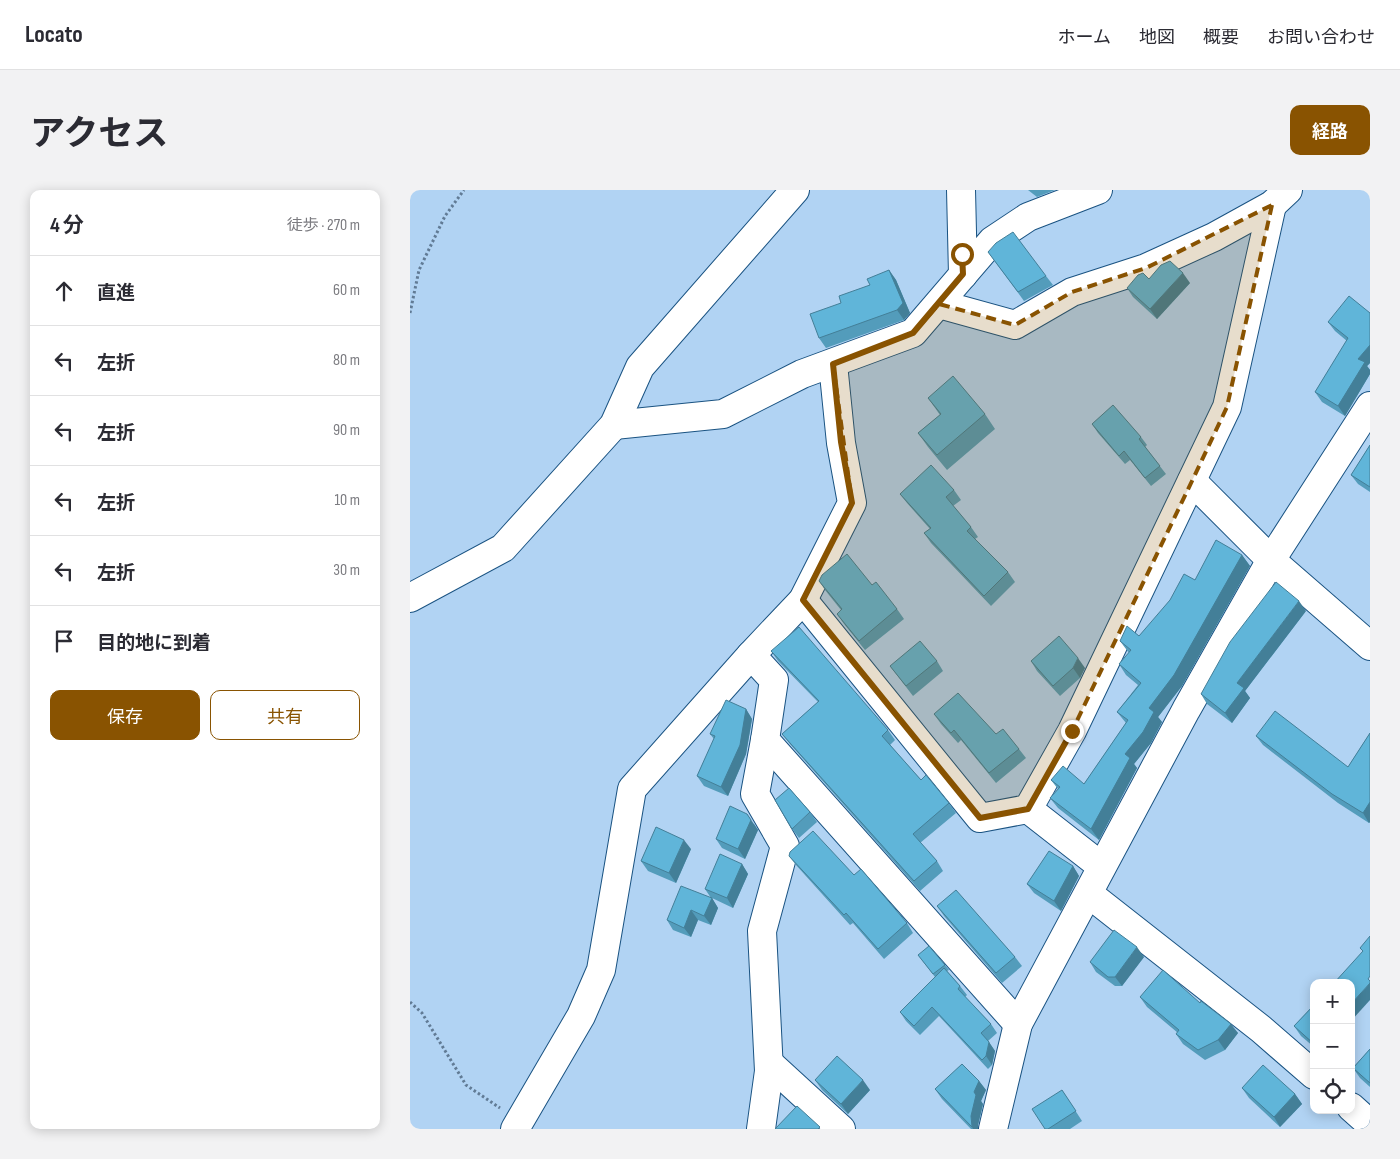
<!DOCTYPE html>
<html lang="ja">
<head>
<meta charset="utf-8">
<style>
  body { margin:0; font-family:"Sofia Sans Condensed","Noto Sans JP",sans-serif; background:#f2f2f3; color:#2b2b33 }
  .controls { position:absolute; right:15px; bottom:15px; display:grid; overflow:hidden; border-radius:10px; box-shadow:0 2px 12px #0003 }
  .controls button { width:45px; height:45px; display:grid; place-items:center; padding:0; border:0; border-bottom:1px solid #e1e1e2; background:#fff; color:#2b2b33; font:25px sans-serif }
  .stop { position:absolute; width:15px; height:15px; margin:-11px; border:4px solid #895301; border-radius:50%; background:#fff }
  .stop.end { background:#895301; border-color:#fff; box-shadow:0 1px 5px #0008 }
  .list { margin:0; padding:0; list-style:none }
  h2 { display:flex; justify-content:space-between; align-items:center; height:65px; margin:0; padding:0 20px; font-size:21px }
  h2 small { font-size:16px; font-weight:400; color:#7c7c81 }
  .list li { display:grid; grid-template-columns:32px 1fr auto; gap:15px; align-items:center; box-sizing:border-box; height:70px; padding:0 20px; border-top:1px solid #e1e1e2 }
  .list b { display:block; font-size:19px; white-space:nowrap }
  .list em { font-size:16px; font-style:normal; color:#7c7c81 }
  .actions { display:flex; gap:10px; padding:15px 20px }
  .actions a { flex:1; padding:11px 0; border:1px solid #895301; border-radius:10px; text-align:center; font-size:18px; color:#895301 }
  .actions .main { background:#895301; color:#fff }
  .icon { flex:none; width:28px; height:28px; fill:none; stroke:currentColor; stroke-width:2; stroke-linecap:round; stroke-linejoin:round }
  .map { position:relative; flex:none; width:960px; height:939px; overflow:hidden; border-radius:10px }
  header { display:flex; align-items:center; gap:30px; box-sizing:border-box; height:70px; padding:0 25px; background:#fff; border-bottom:1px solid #e1e1e2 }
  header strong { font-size:24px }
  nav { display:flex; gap:28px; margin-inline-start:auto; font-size:18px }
  .intro { display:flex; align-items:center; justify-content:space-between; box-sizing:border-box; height:120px; padding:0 30px }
  h1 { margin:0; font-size:35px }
  .button { padding:12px 22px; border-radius:10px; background:#895301; color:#fff; font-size:18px; font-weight:700 }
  main { display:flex; gap:30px; padding:0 30px }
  aside { flex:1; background:#fff; border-radius:10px; box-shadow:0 2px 12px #0003 }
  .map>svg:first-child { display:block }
</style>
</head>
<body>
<header>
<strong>Locato</strong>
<nav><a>ホーム</a><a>地図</a><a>概要</a><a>お問い合わせ</a></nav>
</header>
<div class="intro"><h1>アクセス</h1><a class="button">経路</a></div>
<main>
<aside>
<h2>4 分<small>徒歩 · 270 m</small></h2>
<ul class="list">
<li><svg class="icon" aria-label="ahead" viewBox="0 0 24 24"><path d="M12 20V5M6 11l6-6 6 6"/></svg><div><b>直進</b></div><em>60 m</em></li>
<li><svg class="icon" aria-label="left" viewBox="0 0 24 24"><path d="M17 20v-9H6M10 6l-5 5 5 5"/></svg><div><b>左折</b></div><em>80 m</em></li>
<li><svg class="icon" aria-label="left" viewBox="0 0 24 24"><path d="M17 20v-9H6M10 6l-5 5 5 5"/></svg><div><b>左折</b></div><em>90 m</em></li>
<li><svg class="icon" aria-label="left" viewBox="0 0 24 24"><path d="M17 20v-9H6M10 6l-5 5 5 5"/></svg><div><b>左折</b></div><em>10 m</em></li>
<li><svg class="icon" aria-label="left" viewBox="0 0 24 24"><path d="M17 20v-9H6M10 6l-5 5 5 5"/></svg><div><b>左折</b></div><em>30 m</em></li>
<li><svg class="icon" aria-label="arrive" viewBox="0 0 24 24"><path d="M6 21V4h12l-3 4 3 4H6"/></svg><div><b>目的地に到着</b></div></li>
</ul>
<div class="actions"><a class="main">保存</a><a>共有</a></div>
</aside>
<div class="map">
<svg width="960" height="939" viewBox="0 0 960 939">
  <rect width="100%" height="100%" fill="#b1d3f3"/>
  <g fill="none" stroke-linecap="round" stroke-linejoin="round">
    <defs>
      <g id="minor">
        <path d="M 551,0 L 553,85"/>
        <path d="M 529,114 L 605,135 L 662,102 L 736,78 L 804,47 L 862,15 L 878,0"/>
        <path d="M 204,235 L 313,224 L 392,184 L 503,143 L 582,51 L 618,27 L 688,0"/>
        <path d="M 782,291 L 861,370 L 960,456"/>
        <path d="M 0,408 L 93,358 L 204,235 L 230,177 L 385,0"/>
        <path d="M 393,410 L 570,628 L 618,619 L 662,541 L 817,217 L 862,15"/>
        <path d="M 341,465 L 364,490 L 355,550 L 608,834"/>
        <path d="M 618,619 L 691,676"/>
        <path d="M 679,704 L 851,839 L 904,885"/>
        <path d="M 359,873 L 431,939"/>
        <path d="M 941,917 L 960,934"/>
        <path d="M 105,939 L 171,826 L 191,780 L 222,599 L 341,465 L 393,410 L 442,313 L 431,253 L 423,174"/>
        <path d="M 351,939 L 359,881 L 352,741 L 375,656 L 345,604 L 355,550"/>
        <path d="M 583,939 L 608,834 L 776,520 L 861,370 L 960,216"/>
      </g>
    </defs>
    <use href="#minor" stroke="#1a5382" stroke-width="30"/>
    <g stroke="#617b95" stroke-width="3" stroke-dasharray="2.5 2.5" stroke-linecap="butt">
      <path d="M 0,123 L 9,80 L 35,26 L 54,0"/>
      <path d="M 0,812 L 12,823 L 56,895 L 90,918"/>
    </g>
    <use href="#minor" stroke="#fff" stroke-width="28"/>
  </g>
  <g fill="#539cbb">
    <path d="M 618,0 L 645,0 L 627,7 Z"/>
    <path d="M 578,62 L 636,86 L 643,95 L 614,111 Z"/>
    <path d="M 479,80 L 486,90 L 500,123 L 494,130 L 416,158 L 409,148 L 431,113 L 460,95 Z"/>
    <path d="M 739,89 L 780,93 L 747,129 L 723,107 L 717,98 Z"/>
    <path d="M 960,123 L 960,173 L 957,176 L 960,180 L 960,184 L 935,226 L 912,212 L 905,202 L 937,151 L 925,141 L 918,132 Z"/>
    <path d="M 518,208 L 575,224 L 585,239 L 537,280 L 518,257 L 508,243 L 530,225 Z"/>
    <path d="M 682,234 L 731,247 L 737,255 L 735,257 L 756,284 L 741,296 L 720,270 L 715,274 L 688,243 Z"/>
    <path d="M 960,255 L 960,302 L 948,294 L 941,285 Z"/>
    <path d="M 544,300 L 551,310 L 543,316 L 561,337 L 568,347 L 565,349 L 598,382 L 605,392 L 581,416 L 521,353 L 514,343 L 520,339 L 497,313 L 490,304 Z"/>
    <path d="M 832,365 L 840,376 L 772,496 L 748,527 L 752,532 L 741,553 L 724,574 L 727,578 L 689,650 L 648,618 L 640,608 L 648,599 L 641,590 L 674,594 L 716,533 L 707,522 L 728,495 L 716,485 L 709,474 L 719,463 L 710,451 L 729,446 L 785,390 Z"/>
    <path d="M 409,391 L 462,395 L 487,419 L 494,429 L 455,460 L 434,434 L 427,424 L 431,420 L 415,400 Z"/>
    <path d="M 896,421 L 835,501 L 840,508 L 822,533 L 797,514 L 791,504 Z"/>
    <path d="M 361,461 L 478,540 L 485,550 L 480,555 L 511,590 L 539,613 L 546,623 L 510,653 L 527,671 L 533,681 L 510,701 L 379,553 L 372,544 L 408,512 L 368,471 Z"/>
    <path d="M 527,471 L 533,481 L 503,506 L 480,476 Z"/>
    <path d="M 621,471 L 675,478 L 670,488 L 650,506 L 627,481 Z"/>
    <path d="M 336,519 L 342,529 L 336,564 L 318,606 L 294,596 L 287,586 L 304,549 L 300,544 Z"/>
    <path d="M 524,524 L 586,544 L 609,559 L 616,568 L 586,593 L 551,550 L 548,553 L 531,534 Z"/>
    <path d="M 960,543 L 960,632 L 959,633 L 928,613 L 853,555 L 846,546 L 938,577 Z"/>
    <path d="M 400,622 L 407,632 L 389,648 L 382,639 Z"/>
    <path d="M 344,634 L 348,640 L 335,669 L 312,658 L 306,649 Z"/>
    <path d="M 281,659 L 266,693 L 238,681 L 231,671 Z"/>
    <path d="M 379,666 L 444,685 L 497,733 L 503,743 L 474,769 L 443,733 L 440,735 L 386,675 Z"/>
    <path d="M 332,674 L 338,684 L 323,718 L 302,708 L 308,718 L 301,735 L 288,730 L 281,747 L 263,740 L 257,730 L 301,708 L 295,699 Z"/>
    <path d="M 663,676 L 669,686 L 651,721 L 624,703 L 617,694 Z"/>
    <path d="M 527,716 L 605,767 L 612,776 L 592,793 L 534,726 Z"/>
    <path d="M 508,765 L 535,775 L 539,780 L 537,781 L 550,796 L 557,805 L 555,807 L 581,834 L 587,843 L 578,851 L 585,861 L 582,875 L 578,879 L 529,826 L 510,845 L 496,831 L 490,822 L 525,787 Z"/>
    <path d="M 734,767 L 712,796 L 705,796 L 686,782 L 680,772 Z"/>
    <path d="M 730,807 L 790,813 L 828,843 L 815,860 L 795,870 L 773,854 L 766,844 L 768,843 L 737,817 Z"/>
    <path d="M 904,815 L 904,857 L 891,846 L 884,836 Z"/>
    <path d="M 960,859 L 960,897 L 950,888 L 943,878 Z"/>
    <path d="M 405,890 L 460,900 L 438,924 L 412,900 Z"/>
    <path d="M 569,891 L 576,900 L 571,911 L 573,914 L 568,935 L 568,939 L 561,939 L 532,909 L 525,899 Z"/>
    <path d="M 832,898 L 885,904 L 892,914 L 870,937 L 839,908 Z"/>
    <path d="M 652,900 L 672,931 L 660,939 L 635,939 Z"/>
  </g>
  <g fill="#437f98">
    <path d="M 479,80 L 486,90 L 500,123 L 494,130 L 487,120 Z"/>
    <path d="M 773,83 L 780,93 L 747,129 L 740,119 Z"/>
    <path d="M 960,155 L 960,173 L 957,176 L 960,180 L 960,184 L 935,226 L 928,216 L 948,169 Z"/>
    <path d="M 832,365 L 840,376 L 772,496 L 748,527 L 752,532 L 741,553 L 724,574 L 727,578 L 689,650 L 681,639 L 715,564 L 739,518 Z"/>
    <path d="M 889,411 L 896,421 L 835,501 L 840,508 L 822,533 L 815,523 L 827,493 Z"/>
    <path d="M 668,468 L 675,478 L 670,488 L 663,478 Z"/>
    <path d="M 336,519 L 342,529 L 336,564 L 318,606 L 311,597 Z"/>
    <path d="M 960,612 L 960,632 L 959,633 L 953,623 Z"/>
    <path d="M 337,624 L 348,640 L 335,669 L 328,659 Z"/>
    <path d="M 274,650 L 281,659 L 266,693 L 259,683 Z"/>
    <path d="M 332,674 L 338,684 L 323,718 L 317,708 Z"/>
    <path d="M 663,676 L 669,686 L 651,721 L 644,711 Z"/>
    <path d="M 302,708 L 308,718 L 301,735 L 294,726 Z"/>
    <path d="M 281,720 L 288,730 L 281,747 L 274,738 Z"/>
    <path d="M 727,757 L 734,767 L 712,796 L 705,787 Z"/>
    <path d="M 960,793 L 960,810 L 941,831 L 941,814 Z"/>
    <path d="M 821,834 L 828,843 L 815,860 L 808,850 Z"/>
    <path d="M 579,852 L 585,861 L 582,875 L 576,866 Z"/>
    <path d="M 453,890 L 460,900 L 438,924 L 431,914 Z"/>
    <path d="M 569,891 L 576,900 L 571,911 L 573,914 L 568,935 L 568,939 L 563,939 L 562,937 L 561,926 L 564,902 Z"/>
    <path d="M 885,904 L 892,914 L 870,937 L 864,927 Z"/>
  </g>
  <g fill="#60b5d9" stroke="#437f98">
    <path d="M 603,42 L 636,86 L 608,102 L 578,62 L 586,53 Z"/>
    <path d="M 760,71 L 773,83 L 740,119 L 717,98 L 728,85 L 733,83 L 739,89 L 751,75 Z"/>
    <path d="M 479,80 L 493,113 L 487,120 L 409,148 L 400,124 L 431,113 L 429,106 L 460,95 L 457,89 Z"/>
    <path d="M 939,106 L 960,123 L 960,155 L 948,169 L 955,172 L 928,216 L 905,202 L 938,148 L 918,132 Z"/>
    <path d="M 543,186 L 575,224 L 527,265 L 508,243 L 531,224 L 518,208 Z"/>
    <path d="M 703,215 L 731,247 L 729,249 L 750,276 L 735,288 L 714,261 L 709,266 L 682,234 Z"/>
    <path d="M 960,255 L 960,297 L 941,285 Z"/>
    <path d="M 521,275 L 544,300 L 536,307 L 561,337 L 557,341 L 598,382 L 574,406 L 514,343 L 521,338 L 490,304 Z"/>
    <path d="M 806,350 L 832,365 L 764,485 L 739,518 L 744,522 L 733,542 L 715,564 L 720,568 L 681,639 L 640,608 L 650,597 L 641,590 L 653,576 L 674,594 L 718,530 L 707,522 L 731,493 L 709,474 L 721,460 L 710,451 L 717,436 L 729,446 L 760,410 L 774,384 L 785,390 Z"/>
    <path d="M 437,364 L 462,395 L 466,392 L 487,419 L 449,451 L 427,424 L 432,419 L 409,391 L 412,385 Z"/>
    <path d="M 866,392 L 889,411 L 827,493 L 834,498 L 815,523 L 791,504 L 820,452 Z"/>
    <path d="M 389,437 L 478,540 L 472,546 L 511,590 L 516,585 L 539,613 L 503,644 L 527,671 L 504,691 L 372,544 L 409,511 L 361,461 Z"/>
    <path d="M 649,446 L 668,468 L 663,478 L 643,496 L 621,471 Z"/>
    <path d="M 510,451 L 527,471 L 496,496 L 480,476 Z"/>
    <path d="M 548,503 L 586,544 L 593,539 L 609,559 L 579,583 L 544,540 L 541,543 L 524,524 Z"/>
    <path d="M 316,510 L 336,519 L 330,555 L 311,597 L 287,586 L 305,546 L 300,544 Z"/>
    <path d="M 865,521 L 938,577 L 960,543 L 960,612 L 953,623 L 922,604 L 846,546 Z"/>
    <path d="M 379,598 L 400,622 L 382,639 L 365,610 Z"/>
    <path d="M 320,616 L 337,624 L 341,630 L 328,659 L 306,649 Z"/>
    <path d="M 246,637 L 274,650 L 259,683 L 231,671 Z"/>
    <path d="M 403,641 L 444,685 L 451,679 L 497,733 L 468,759 L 436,723 L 434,725 L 379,666 L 380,662 Z"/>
    <path d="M 639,661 L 663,676 L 644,711 L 617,694 Z"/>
    <path d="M 310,664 L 332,674 L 317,708 L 295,699 Z"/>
    <path d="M 271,696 L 302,708 L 294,726 L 281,720 L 274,738 L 257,730 Z"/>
    <path d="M 546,700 L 605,767 L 586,783 L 527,716 Z"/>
    <path d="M 704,740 L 727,757 L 705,787 L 698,787 L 680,772 Z"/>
    <path d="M 960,746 L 960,786 L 958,789 L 960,791 L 960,793 L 941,814 L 941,793 L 924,793 L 953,761 L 950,758 Z"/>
    <path d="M 519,756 L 535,775 L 523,784 L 508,765 Z"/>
    <path d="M 534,778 L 550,796 L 548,799 L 581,834 L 571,843 L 579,852 L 576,866 L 572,870 L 522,817 L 504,836 L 490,822 Z"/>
    <path d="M 753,780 L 790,813 L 791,811 L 821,834 L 808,850 L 788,860 L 766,844 L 769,840 L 730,807 Z"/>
    <path d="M 904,815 L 904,854 L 884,836 Z"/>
    <path d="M 960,859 L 960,893 L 943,878 Z"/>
    <path d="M 427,866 L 453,890 L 431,914 L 405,890 Z"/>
    <path d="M 552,874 L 569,891 L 564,902 L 566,905 L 561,926 L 562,937 L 525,899 Z"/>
    <path d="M 853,875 L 885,904 L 864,927 L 832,898 Z"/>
    <path d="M 652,900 L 666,921 L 638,939 L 635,939 L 622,919 Z"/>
    <path d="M 387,916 L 410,937 L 408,939 L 365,939 Z"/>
  </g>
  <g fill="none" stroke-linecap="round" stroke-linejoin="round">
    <path stroke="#895301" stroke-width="6" d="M 552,64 L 553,84 L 503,143 L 423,174 L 431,252 L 442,313 L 393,410 L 570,628 L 618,619 L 662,541"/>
  </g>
  <path fill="#895301" fill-opacity="0.2" stroke="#895301" stroke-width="4" stroke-dasharray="10 6" stroke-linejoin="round" d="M 862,15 L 817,217 L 782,291 L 662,541 L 618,619 L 570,628 L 393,410 L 442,313 L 423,174 L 503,143 L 529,114 L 605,135 L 662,102 L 736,78 Z"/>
</svg>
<div class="controls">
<button>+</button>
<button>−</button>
<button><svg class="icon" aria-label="locate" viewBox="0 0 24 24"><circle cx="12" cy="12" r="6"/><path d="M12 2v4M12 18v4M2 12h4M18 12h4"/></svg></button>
</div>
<div class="stop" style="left:552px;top:64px"></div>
<div class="stop end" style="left:662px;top:541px"></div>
</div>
</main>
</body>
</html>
